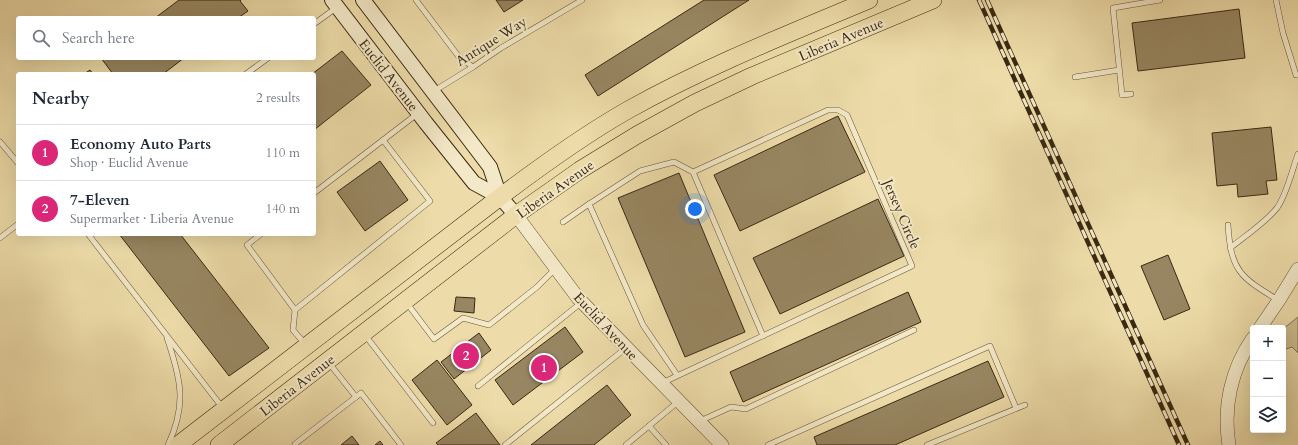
<!DOCTYPE html>
<html lang="en">
<head>
<meta charset="utf-8">
<style>
  body { margin:0; font-family:Cardo,serif; background:#f6f6f7; color:#1f2937 }
  .controls { position:absolute; right:12px; bottom:12px; display:grid; overflow:hidden; border-radius:4px; box-shadow:0 4px 16px #0002 }
  .controls button { width:36px; height:36px; display:grid; place-items:center; padding:0; border:0; border-bottom:1px solid #e0e1e3; background:#fff; color:#1f2937; font:20px sans-serif }
  .you { position:absolute; left:695px; top:209px; width:14px; height:14px; margin:-10px; border:3px solid #fff; border-radius:50%; background:#1a73e8; box-shadow:0 0 0 6px #1a73e833 }
  .badge { display:grid; place-items:center; width:26px; height:26px; border-radius:50%; background:#db2777; color:#fff; font-size:13px; font-weight:700 }
  .pin { position:absolute; translate:-50% -50%; border:2px solid #fff; box-shadow:0 1px 4px #0006 }
  .list { margin:0; padding:0; list-style:none }
  h2 { display:flex; justify-content:space-between; align-items:center; height:52px; margin:0; padding:0 16px; font-size:17px }
  h2 small { font-size:13px; font-weight:400; color:#747a83 }
  .list li { display:grid; grid-template-columns:26px 1fr auto; gap:12px; align-items:center; box-sizing:border-box; height:56px; padding:0 16px; border-top:1px solid #e0e1e3 }
  .list b { display:block; font-size:15px; white-space:nowrap }
  .list p { margin:0; font-size:13px; white-space:nowrap; color:#747a83 }
  .list em { font-size:13px; font-style:normal; color:#747a83 }
  .icon { flex:none; width:22px; height:22px; fill:none; stroke:currentColor; stroke-width:2; stroke-linecap:round; stroke-linejoin:round }
  .map { position:relative; flex:none; width:1298px; height:445px; overflow:hidden }
  .search { position:absolute; background:#fff; box-shadow:0 4px 16px #0002; left:16px; top:16px; width:300px; height:44px; display:flex; align-items:center; gap:10px; box-sizing:border-box; padding:0 14px; border-radius:4px; color:#747a83; font-size:15px }
  .panel { position:absolute; background:#fff; box-shadow:0 4px 16px #0002; left:16px; top:72px; width:300px; height:164px; border-radius:4px }
  .map>svg:first-child { display:block }
</style>
</head>
<body>
<div class="map">
<svg width="1298" height="445" viewBox="0 0 1298 445">
  <rect width="100%" height="100%" fill="#eddca9"/>
  <filter id="stains"><feTurbulence type="fractalNoise" baseFrequency=".005" numOctaves="4"/><feColorMatrix values="0 0 0 0 .2 0 0 0 0 .09 0 0 0 0 .02 0 0 0 .5 -.17"/></filter>
  <radialGradient id="worn" r=".72"><stop offset=".6" stop-color="#630" stop-opacity="0"/><stop offset="1" stop-color="#630" stop-opacity=".3"/></radialGradient>
  <path fill="#cfbe8f" stroke="#847450" d="M 1298,317 L 1298,353 L 1292,347 L 1283,350 L 1283,329 Z"/>
  <g fill="#978661" stroke="#3a2912">
    <path d="M 179,0 L 241,0 L 240,1 L 248,11 L 238,18 L 155,18 Z"/>
    <path d="M 496,0 L 523,0 L 504,12 Z"/>
    <path d="M 704,0 L 749,0 L 598,96 L 585,75 Z"/>
    <path d="M 1239,9 L 1245,58 L 1138,71 L 1132,23 Z"/>
    <path d="M 342,51 L 371,85 L 314,130 L 314,74 L 312,74 Z"/>
    <path d="M 101,58 L 184,58 L 163,74 L 113,74 Z"/>
    <path d="M 90,70 L 93,74 L 84,74 Z"/>
    <path d="M 838,116 L 865,172 L 740,231 L 714,175 Z"/>
    <path d="M 1271,127 L 1277,180 L 1266,181 L 1268,194 L 1238,197 L 1237,184 L 1217,186 L 1212,133 Z"/>
    <path d="M 380,161 L 408,200 L 365,231 L 337,192 Z"/>
    <path d="M 679,173 L 745,332 L 685,357 L 618,198 Z"/>
    <path d="M 878,199 L 904,256 L 780,314 L 753,258 Z"/>
    <path d="M 119,234 L 180,234 L 269,348 L 229,376 Z"/>
    <path d="M 1168,255 L 1190,309 L 1164,320 L 1141,266 Z"/>
    <path d="M 908,292 L 921,322 L 743,402 L 730,372 Z"/>
    <path d="M 456,297 L 475,298 L 474,313 L 454,311 Z"/>
    <path d="M 565,327 L 583,352 L 513,405 L 495,380 Z"/>
    <path d="M 479,333 L 491,350 L 454,379 L 441,362 Z"/>
    <path d="M 437,360 L 472,405 L 447,425 L 412,380 Z"/>
    <path d="M 988,361 L 1004,397 L 895,445 L 817,445 L 814,437 Z"/>
    <path d="M 607,385 L 631,415 L 594,445 L 531,445 Z"/>
    <path d="M 476,413 L 500,445 L 438,445 L 436,443 Z"/>
    <path d="M 352,436 L 359,445 L 341,445 Z"/>
    <path d="M 380,441 L 383,445 L 375,445 Z"/>
  </g>
  <g fill="none" stroke-linecap="round" stroke-linejoin="round">
    <defs>
      <g id="service">
        <path d="M 416,0 L 459,57 L 473,67"/>
        <path d="M 1276,0 L 1283,33 L 1296,75"/>
        <path d="M 314,24 L 336,8"/>
        <path d="M 246,74 L 268,58"/>
        <path d="M 1075,77 L 1119,70"/>
        <path d="M 434,91 L 473,67 L 501,48 L 582,0"/>
        <path d="M 1131,94 L 1122,95 L 1113,8 L 1160,0"/>
        <path d="M 0,142 L 18,163"/>
        <path d="M 314,193 L 417,114"/>
        <path d="M 563,222 L 589,204"/>
        <path d="M 1228,225 C 1231,271 1240,277 1278,300"/>
        <path d="M 88,234 L 222,407"/>
        <path d="M 261,234 L 247,245 L 295,310 L 293,330 L 305,344"/>
        <path d="M 0,238 L 18,224"/>
        <path d="M 1230,248 C 1245,236 1264,224 1277,208 C 1287,194 1292,170 1298,154"/>
        <path d="M 406,302 L 434,339 L 463,318 L 489,325 L 537,287 L 555,269"/>
        <path d="M 295,310 L 430,201 L 383,140"/>
        <path d="M 365,335 L 433,423"/>
        <path d="M 167,338 C 181,379 187,405 168,445"/>
        <path d="M 329,363 L 356,397"/>
        <path d="M 677,375 L 643,325 L 589,204 L 640,171 L 674,162 L 693,172 L 763,336"/>
        <path d="M 662,383 L 912,266 L 847,115 L 838,110 L 828,110 L 693,172"/>
        <path d="M 478,386 L 582,302"/>
        <path d="M 700,421 L 731,407 L 746,409 L 914,330"/>
        <path d="M 649,426 L 666,445"/>
        <path d="M 295,444 L 361,393 L 401,445"/>
        <path d="M 505,445 L 626,348"/>
        <path d="M 626,445 L 679,401"/>
        <path d="M 768,445 L 990,346 L 1016,408"/>
        <path d="M 927,445 L 1025,405"/>
      </g>
      <g id="tertiary">
        <path d="M 516,215 L 578,298 L 722,445"/>
        <path d="M 1260,328 L 1279,300 L 1298,269"/>
        <path d="M 1229,445 C 1223,407 1231,369 1253,338"/>
      </g>
      <g id="secondary">
        <path d="M 332,0 L 426,123 L 474,183 L 500,197 L 516,215"/>
        <path d="M 363,0 L 490,167 L 500,197"/>
      </g>
      <g id="trunk">
        <path d="M 178,445 L 500,197 C 541,166 584,135 628,110 C 705,67 788,34 869,0"/>
        <path d="M 219,445 L 516,215 L 580,170 L 637,135 L 695,103 L 752,76 L 933,0"/>
      </g>
    </defs>
    <use href="#service" stroke="#675638" stroke-width="6"/>
    <use href="#tertiary" stroke="#675638" stroke-width="14"/>
    <use href="#secondary" stroke="#3a2912" stroke-width="16"/>
    <use href="#trunk" stroke="#3a2912" stroke-width="18"/>
    <use href="#service" stroke="#f3e8c7" stroke-width="5"/>
    <use href="#tertiary" stroke="#f3e8c7" stroke-width="13"/>
    <use href="#secondary" stroke="#f3e8c7" stroke-width="14"/>
    <use href="#trunk" stroke="#eddca9" stroke-width="17"/>
    <defs>
      <g id="rail">
        <path d="M 979,0 L 1179,445"/>
        <path d="M 987,0 L 1188,445"/>
      </g>
    </defs>
    <use href="#rail" stroke="#3a2912" stroke-width="4.5"/>
    <use href="#rail" stroke="#f3e8c7" stroke-width="3" stroke-dasharray="9" stroke-linecap="butt"/>
  </g>
  <g text-anchor="middle" stroke-width="4" stroke-linejoin="round" paint-order="stroke">
    <g font-size="14" fill="#3a2912" stroke="#f3e8c7">
      <text transform="translate(841 39) rotate(-23)" y="5">Liberia Avenue</text>
      <text transform="translate(491 41) rotate(-32)" y="5">Antique Way</text>
      <text transform="translate(389 75) rotate(52)" y="5">Euclid Avenue</text>
      <text transform="translate(555 189) rotate(-35)" y="5">Liberia Avenue</text>
      <text transform="translate(902 214) rotate(67)" y="5">Jersey Circle</text>
      <text transform="translate(606 326) rotate(47)" y="5">Euclid Avenue</text>
      <text transform="translate(297 385) rotate(-38)" y="5">Liberia Avenue</text>
    </g>
  </g>
  <rect width="100%" height="100%" filter="url(#stains)"/>
  <rect width="100%" height="100%" fill="url(#worn)"/>
</svg>
<div class="controls">
<button>+</button>
<button>−</button>
<button><svg class="icon" aria-label="layers" viewBox="0 0 24 24"><path d="M12 4l9 5-9 5-9-5zM3 14l9 5 9-5"/></svg></button>
</div>
<div class="you"></div>
<div class="pin badge" style="left:544px;top:368px">1</div>
<div class="pin badge" style="left:466px;top:356px">2</div>
<div class="search"><svg class="icon" aria-label="search" viewBox="0 0 24 24"><circle cx="10" cy="10" r="6"/><path d="M15 15l6 6"/></svg>Search here</div>
<section class="panel">
<h2>Nearby<small>2 results</small></h2>
<ul class="list">
<li><span class="badge">1</span><div><b>Economy Auto Parts</b><p>Shop · Euclid Avenue</p></div><em>110 m</em></li>
<li><span class="badge">2</span><div><b>7-Eleven</b><p>Supermarket · Liberia Avenue</p></div><em>140 m</em></li>
</ul>
</section>
</div>
</body>
</html>
